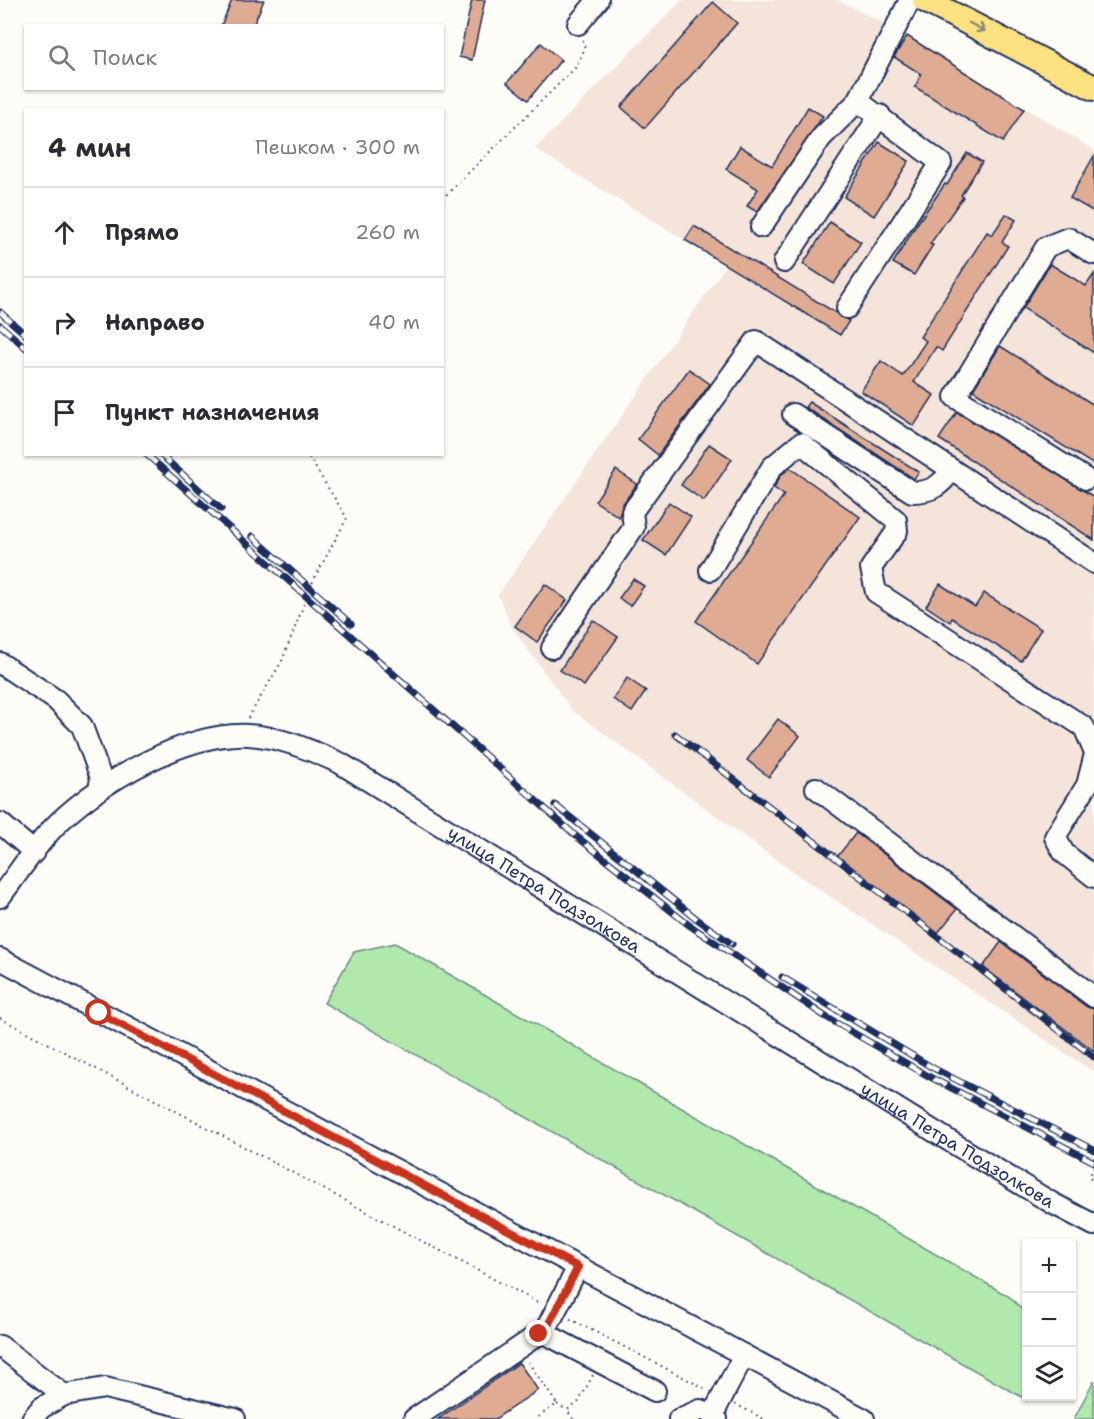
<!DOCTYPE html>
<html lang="ru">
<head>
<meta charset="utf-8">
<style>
  body { margin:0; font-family:"Shantell Sans",sans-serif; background:#f2f2f3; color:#2b2b33 }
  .controls { position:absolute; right:18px; bottom:18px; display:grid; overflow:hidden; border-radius:0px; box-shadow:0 2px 4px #0004 }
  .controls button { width:54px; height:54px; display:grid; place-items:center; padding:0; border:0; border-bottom:2px solid #e1e1e2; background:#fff; color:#2b2b33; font:30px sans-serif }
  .stop { position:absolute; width:18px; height:18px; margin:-14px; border:4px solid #c8321e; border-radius:50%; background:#fff }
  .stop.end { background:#c8321e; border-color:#fff; box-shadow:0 2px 6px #0008 }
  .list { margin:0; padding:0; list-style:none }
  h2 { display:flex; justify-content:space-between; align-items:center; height:78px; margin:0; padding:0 24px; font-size:26px }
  h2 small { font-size:20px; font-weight:400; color:#7c7c81 }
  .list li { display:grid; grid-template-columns:39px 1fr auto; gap:18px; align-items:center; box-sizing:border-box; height:90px; padding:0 24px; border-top:2px solid #e1e1e2 }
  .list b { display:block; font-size:22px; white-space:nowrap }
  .list em { font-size:20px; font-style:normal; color:#7c7c81 }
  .icon { flex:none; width:33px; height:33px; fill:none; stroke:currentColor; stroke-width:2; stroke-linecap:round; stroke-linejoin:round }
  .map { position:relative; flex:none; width:1094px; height:1419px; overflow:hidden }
  .search { position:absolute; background:#fff; box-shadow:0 2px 4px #0004; left:24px; top:24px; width:420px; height:66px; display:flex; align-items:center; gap:15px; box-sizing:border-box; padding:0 21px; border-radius:0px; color:#7c7c81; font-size:22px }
  .panel { position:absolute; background:#fff; box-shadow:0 2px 4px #0004; left:24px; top:108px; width:420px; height:348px; border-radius:0px }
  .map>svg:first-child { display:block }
</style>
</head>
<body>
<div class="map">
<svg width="1094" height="1419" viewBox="0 0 1094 1419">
  <rect width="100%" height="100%" fill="#fdfcf7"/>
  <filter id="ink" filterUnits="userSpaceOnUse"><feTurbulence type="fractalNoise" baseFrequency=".0167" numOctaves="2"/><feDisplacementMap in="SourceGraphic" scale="12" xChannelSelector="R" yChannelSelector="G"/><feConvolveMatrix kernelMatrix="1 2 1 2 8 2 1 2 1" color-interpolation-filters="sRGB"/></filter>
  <g filter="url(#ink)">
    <path fill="#f4e4d9" d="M 682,0 L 838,0 L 907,36 L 1094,150 L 1094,1072 L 786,867 L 572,710 L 512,628 L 498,595 L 726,265 L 535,149 Z"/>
    <g fill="#b1e8ab" stroke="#668c84" stroke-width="1.5">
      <path d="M 395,943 L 1010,1297 L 1026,1314 L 1027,1400 L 324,1003 L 354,952 Z"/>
      <path d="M 1094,1380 L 1094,1419 L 1074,1419 Z"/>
    </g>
    <g fill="#dfab93" stroke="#1b2f5e" stroke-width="1.5">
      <path d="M 232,0 L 264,0 L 253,26 L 221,26 Z"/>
      <path d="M 472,0 L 485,0 L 472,60 L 459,57 Z"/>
      <path d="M 713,2 L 737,23 L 645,128 L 621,107 Z"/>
      <path d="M 907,36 L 1024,109 L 1003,142 L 915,87 L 921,74 L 894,57 Z"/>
      <path d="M 541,43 L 561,60 L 528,100 L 507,83 Z"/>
      <path d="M 808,107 L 823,116 L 757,212 L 747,206 L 758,189 L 726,169 L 740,146 L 772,166 Z"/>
      <path d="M 879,142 L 909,161 L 874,216 L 844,197 Z"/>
      <path d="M 967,153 L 982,162 L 961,195 L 963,197 L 930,244 L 933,245 L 914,275 L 893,263 L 917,224 L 945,184 L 947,185 Z"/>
      <path d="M 1094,156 L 1094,212 L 1070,198 Z"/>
      <path d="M 1006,214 L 1016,220 L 1002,242 L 1008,246 L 942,351 L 936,347 L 914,382 L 934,395 L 914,426 L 861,391 L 881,361 L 903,376 L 926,341 L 920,337 L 987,232 L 992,235 Z"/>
      <path d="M 830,222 L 861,242 L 834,284 L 803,264 Z"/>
      <path d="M 694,226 L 849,321 L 840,335 L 685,240 Z"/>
      <path d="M 1050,264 L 1086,286 L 1094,274 L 1094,353 L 1023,308 Z"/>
      <path d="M 1000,346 L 1094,405 L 1094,465 L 973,390 Z"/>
      <path d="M 689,369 L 710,384 L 658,455 L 638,439 Z"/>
      <path d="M 809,402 L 919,472 L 914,479 L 805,407 Z"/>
      <path d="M 957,412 L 1094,497 L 1094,540 L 939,439 Z"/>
      <path d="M 709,444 L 732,459 L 704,501 L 681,485 Z"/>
      <path d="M 790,468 L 860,517 L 757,664 L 696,621 L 784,495 L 774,488 L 781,475 Z"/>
      <path d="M 616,470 L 637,484 L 622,505 L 619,517 L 595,501 Z"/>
      <path d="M 669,502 L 691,517 L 666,555 L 643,540 Z"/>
      <path d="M 633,579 L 644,586 L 630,606 L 619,598 Z"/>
      <path d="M 545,584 L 567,600 L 537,642 L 515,626 Z"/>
      <path d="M 940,584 L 975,607 L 984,593 L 1041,629 L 1021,661 L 952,618 L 950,622 L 926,606 Z"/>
      <path d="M 593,620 L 618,637 L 584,686 L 560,670 Z"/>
      <path d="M 627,678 L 646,691 L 632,712 L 613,699 Z"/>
      <path d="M 778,719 L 800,736 L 769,777 L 747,760 Z"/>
      <path d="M 856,833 L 957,909 L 937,934 L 837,857 Z"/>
      <path d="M 1001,942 L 1087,1007 L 1094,1009 L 1094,1051 L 983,967 Z"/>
      <path d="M 519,1363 L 538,1390 L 495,1419 L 438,1419 Z"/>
    </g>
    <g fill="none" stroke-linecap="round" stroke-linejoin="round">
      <defs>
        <g id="minor">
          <path d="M 578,24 L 598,0"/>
          <path d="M 761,227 L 821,138 L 858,101 L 910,0"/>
          <path d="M 784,262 L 880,115"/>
          <path d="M 847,308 L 941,163 L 858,101"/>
          <path d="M 793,414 L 912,492 C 932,492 940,486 952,470"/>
          <path d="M 1086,479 L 955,397 L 1046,247 L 1068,238 L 1094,254"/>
          <path d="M 710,570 L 772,467 L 801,443 L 896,520 L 897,531 L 871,568 L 876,592 L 1084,727 L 1094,751"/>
          <path d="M 552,648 L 634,527 L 632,512 L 756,341 L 1094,563"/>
          <path d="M 0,663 L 56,700 L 82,726 L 101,778 L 99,790"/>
          <path d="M 1094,758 L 1087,785 L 1055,837 L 1064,853 L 1094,877"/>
          <path d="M 816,788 L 1094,997"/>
          <path d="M 0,823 L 34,852"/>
          <path id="s1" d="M 0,897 C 19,872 37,843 60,821 C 104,780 187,732 248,735 C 282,737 310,750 340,763 L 948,1140 L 1052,1203 L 1094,1225"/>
          <path d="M 0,959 L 864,1419"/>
          <path d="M 578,1267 L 544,1333 L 655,1391"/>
          <path d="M 0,1346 L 64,1395"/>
          <path d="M 32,1419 L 41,1408 L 64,1395 L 105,1388 L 235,1419"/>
          <path d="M 414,1419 L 539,1334 L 544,1333"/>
          <path d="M 679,1419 L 700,1410"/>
          <path d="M 717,1419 L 712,1416 L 744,1355"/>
        </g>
        <path id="major" d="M 925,0 L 1094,88"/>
      </defs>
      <use href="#minor" stroke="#1b2f5e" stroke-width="24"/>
      <use href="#major" stroke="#1b2f5e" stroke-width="28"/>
      <g stroke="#1b2f5e" stroke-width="2" stroke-dasharray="1.5 4.5" stroke-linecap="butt">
        <path d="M 442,199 L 576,67 L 585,48 L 582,38"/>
        <path d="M 248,718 L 282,661 L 313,581 L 347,518 L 307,454"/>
        <path d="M 0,1018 L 541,1304"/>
        <path d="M 1094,1167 L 1089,1177 L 1094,1180"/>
        <path d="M 570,1319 L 706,1389"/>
        <path d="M 528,1362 L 557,1404 L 535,1419"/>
        <path d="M 557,1404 L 567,1410"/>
        <path d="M 735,1404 L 764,1419"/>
        <path d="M 573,1419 L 567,1410 L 578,1403 L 593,1375"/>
      </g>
      <use href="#minor" stroke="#fdfcf7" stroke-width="20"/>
      <use href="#major" stroke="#fbe180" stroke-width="24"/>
      <defs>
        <g id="rail">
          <path d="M 0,312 L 26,335"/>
          <path d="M 0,325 L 26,348"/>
          <path d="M 146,454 L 576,836 L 689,925 L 826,1017 L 930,1077 L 1094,1162"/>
          <path d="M 160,454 L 221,509"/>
          <path d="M 252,536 L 351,624"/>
          <path d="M 675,734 L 1094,1057"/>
          <path d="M 555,805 L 697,919 L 732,944"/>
          <path d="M 782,977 L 933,1068 L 1094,1150"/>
        </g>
      </defs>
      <use href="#rail" stroke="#1b2f5e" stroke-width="7"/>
      <use href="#rail" stroke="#fdfcf7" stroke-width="4.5" stroke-dasharray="14" stroke-linecap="butt"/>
    </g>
    <defs><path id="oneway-shaft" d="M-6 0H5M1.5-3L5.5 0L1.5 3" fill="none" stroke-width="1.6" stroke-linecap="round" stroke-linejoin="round" transform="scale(1.5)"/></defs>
    <use stroke="#8b886f" href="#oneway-shaft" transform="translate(977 27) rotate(28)"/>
  </g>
  <g fill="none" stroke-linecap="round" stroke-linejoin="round" filter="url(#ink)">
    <path stroke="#c8321e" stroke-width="8" d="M 99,1013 L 578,1267 L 544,1333 L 539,1334"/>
  </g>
  <g text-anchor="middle" stroke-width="4.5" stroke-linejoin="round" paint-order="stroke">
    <g font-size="18" fill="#1b2f5e" stroke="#fdfcf7">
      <text dy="6" stroke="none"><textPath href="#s1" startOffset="645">улица Петра Подзолкова</textPath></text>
      <text dy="6" stroke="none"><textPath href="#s1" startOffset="1131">улица Петра Подзолкова</textPath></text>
    </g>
  </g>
</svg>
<div class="controls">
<button>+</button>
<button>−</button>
<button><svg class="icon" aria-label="layers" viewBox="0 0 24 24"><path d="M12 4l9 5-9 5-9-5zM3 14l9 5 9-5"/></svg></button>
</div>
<div class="stop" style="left:99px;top:1013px"></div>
<div class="stop end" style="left:539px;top:1334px"></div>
<div class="search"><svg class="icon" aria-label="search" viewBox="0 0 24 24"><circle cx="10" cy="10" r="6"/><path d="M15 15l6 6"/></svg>Поиск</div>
<section class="panel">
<h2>4 мин<small>Пешком · 300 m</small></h2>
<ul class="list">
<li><svg class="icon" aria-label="ahead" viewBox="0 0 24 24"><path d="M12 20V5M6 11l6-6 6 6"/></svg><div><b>Прямо</b></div><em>260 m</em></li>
<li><svg class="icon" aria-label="right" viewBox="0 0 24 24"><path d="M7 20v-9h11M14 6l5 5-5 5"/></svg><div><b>Направо</b></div><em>40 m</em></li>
<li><svg class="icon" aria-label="arrive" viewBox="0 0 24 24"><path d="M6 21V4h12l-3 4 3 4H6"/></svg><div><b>Пункт назначения</b></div></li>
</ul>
</section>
</div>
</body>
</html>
